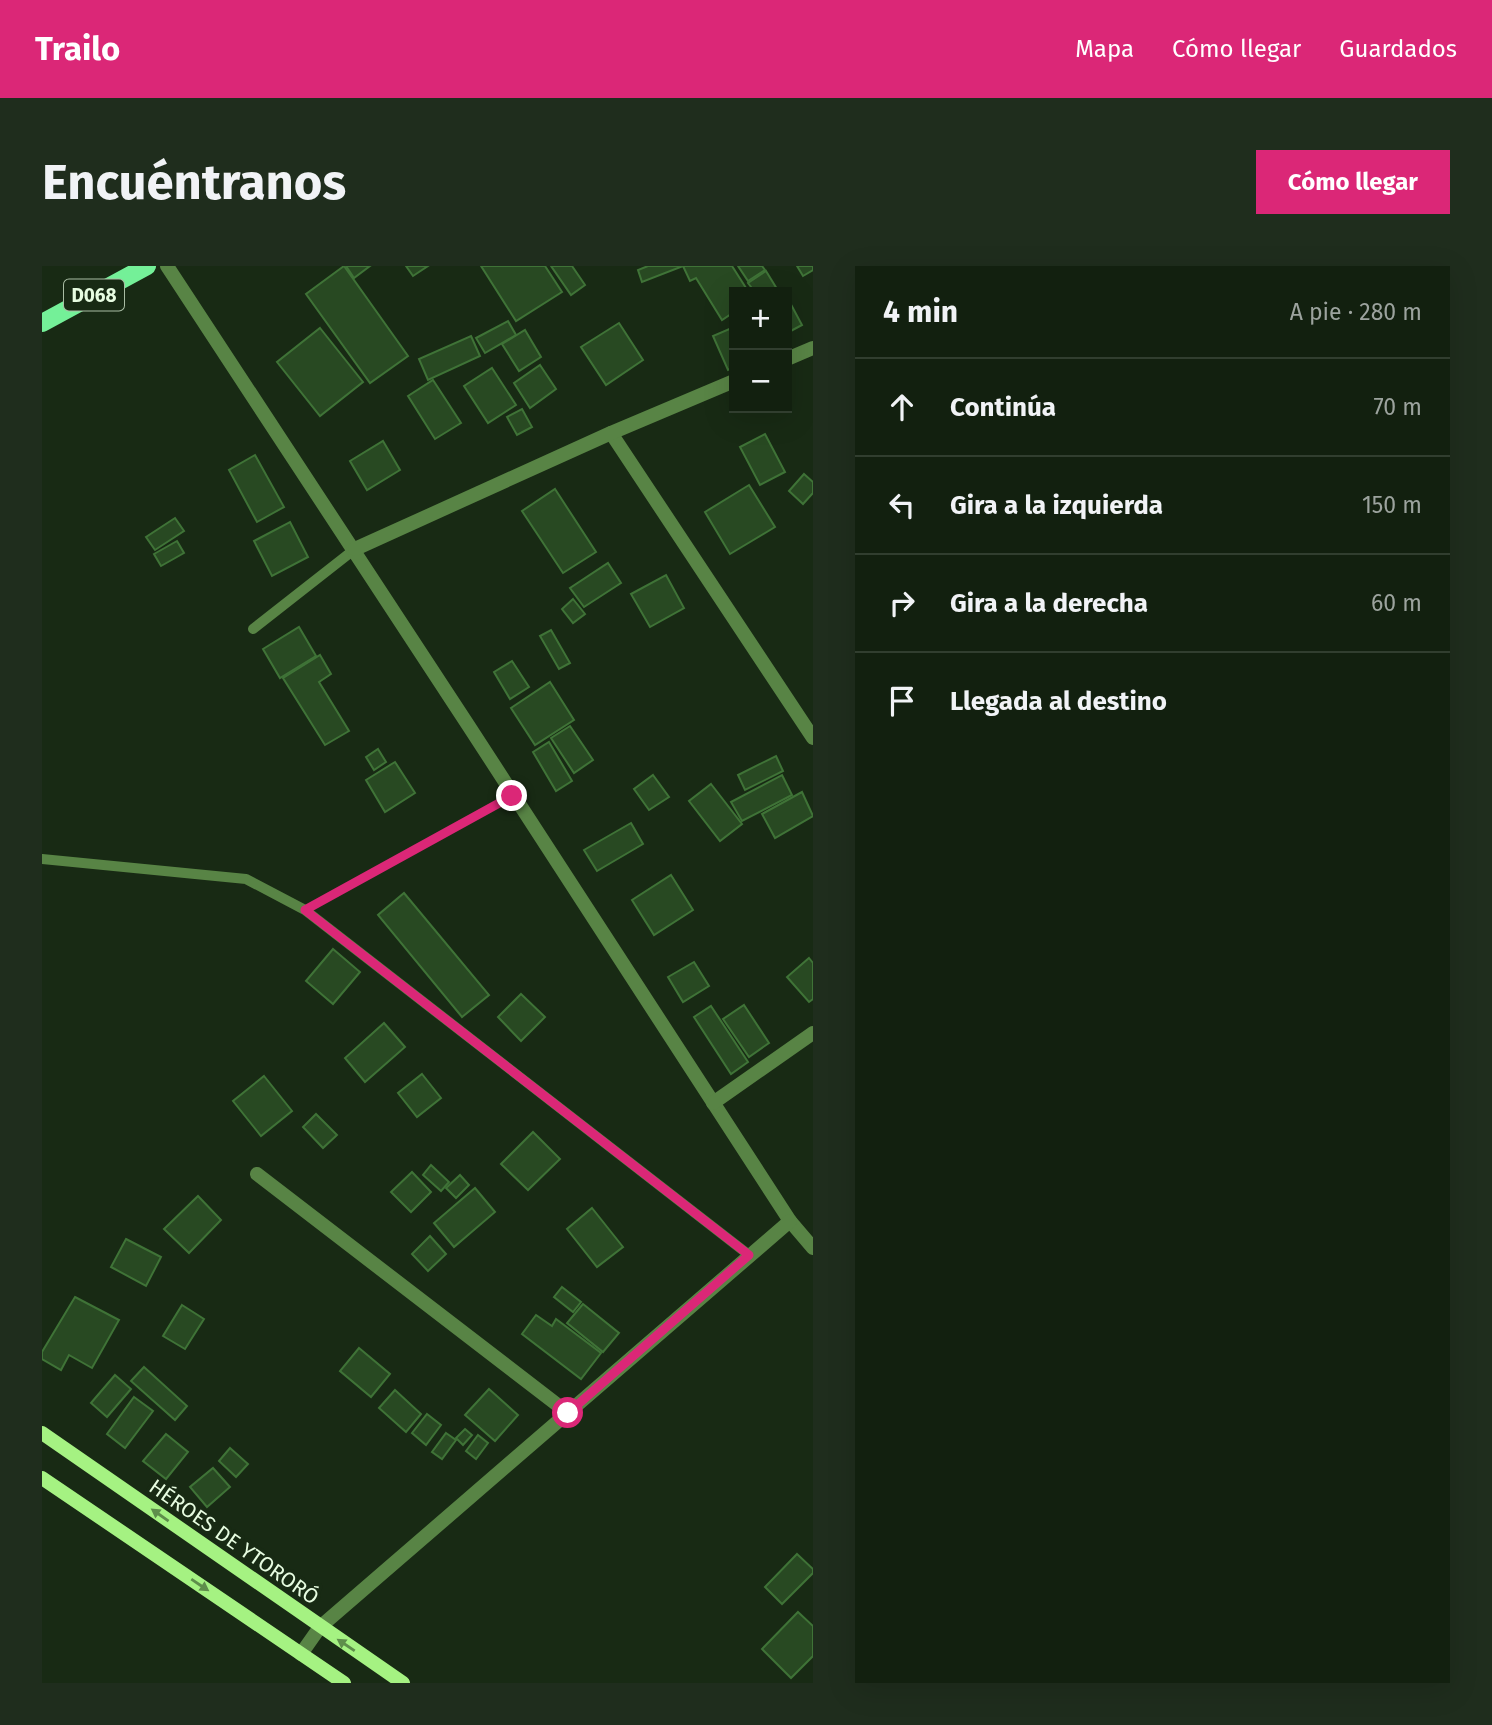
<!DOCTYPE html>
<html lang="es">
<head>
<meta charset="utf-8">
<style>
  body { margin:0; font-family:"Fira Sans",sans-serif; background:#1f2d1d; color:#f1f3f6 }
  .controls { position:absolute; right:21px; top:21px; display:grid; overflow:hidden; border-radius:0px; box-shadow:0 7px 28px #0002 }
  .controls button { width:63px; height:63px; display:grid; place-items:center; padding:0; border:0; border-bottom:2px solid #313e2f; background:#12200f; color:#f1f3f6; font:35px sans-serif }
  .stop { position:absolute; width:21px; height:21px; margin:-16px; border:5px solid #db2777; border-radius:50%; background:#fff }
  .stop.end { background:#db2777; border-color:#fff; box-shadow:0 2px 7px #0008 }
  .list { margin:0; padding:0; list-style:none }
  h2 { display:flex; justify-content:space-between; align-items:center; height:91px; margin:0; padding:0 28px; font-size:30px }
  h2 small { font-size:23px; font-weight:400; color:#9ca39e }
  .list li { display:grid; grid-template-columns:46px 1fr auto; gap:21px; align-items:center; box-sizing:border-box; height:98px; padding:0 28px; border-top:2px solid #313e2f }
  .list b { display:block; font-size:26px; white-space:nowrap }
  .list em { font-size:23px; font-style:normal; color:#9ca39e }
  .icon { flex:none; width:38px; height:38px; fill:none; stroke:currentColor; stroke-width:2; stroke-linecap:round; stroke-linejoin:round }
  .map { position:relative; flex:none; width:771px; height:1417px; overflow:hidden; border-radius:0px }
  header { display:flex; align-items:center; gap:42px; box-sizing:border-box; height:98px; padding:0 35px; background:#db2777; color:#fff }
  header strong { font-size:33px }
  nav { display:flex; gap:38px; margin-inline-start:auto; font-size:24px }
  .intro { display:flex; align-items:center; justify-content:space-between; box-sizing:border-box; height:168px; padding:0 42px }
  h1 { margin:0; font-size:49px }
  .button { padding:18px 32px; border-radius:0px; background:#db2777; color:#fff; font-size:24px; font-weight:700 }
  main { display:flex; gap:42px; padding:0 42px }
  aside { flex:1; background:#12200f; border-radius:0px; box-shadow:0 7px 28px #0002 }
  .map>svg:first-child { display:block }
</style>
</head>
<body>
<header>
<strong>Trailo</strong>
<nav><a>Mapa</a><a>Cómo llegar</a><a>Guardados</a></nav>
</header>
<div class="intro"><h1>Encuéntranos</h1><a class="button">Cómo llegar</a></div>
<main>
<div class="map">
<svg width="771" height="1417" viewBox="0 0 771 1417">
  <rect width="100%" height="100%" fill="#182a14"/>
  <g fill="#284922" stroke="#3f7337" stroke-width="2">
    <path d="M 302,0 L 366,90 L 328,117 L 264,28 Z"/>
    <path d="M 304,0 L 328,0 L 312,12 Z"/>
    <path d="M 364,0 L 386,0 L 371,10 Z"/>
    <path d="M 439,0 L 503,0 L 520,26 L 474,55 Z"/>
    <path d="M 509,0 L 530,0 L 543,19 L 529,29 Z"/>
    <path d="M 606,0 L 641,0 L 600,16 L 596,4 Z"/>
    <path d="M 641,0 L 690,0 L 704,22 L 692,26 L 692,46 L 680,54 L 654,12 L 648,15 Z"/>
    <path d="M 696,0 L 720,0 L 723,4 L 706,15 Z"/>
    <path d="M 755,0 L 771,0 L 771,4 L 761,10 Z"/>
    <path d="M 724,5 L 735,23 L 730,26 L 713,26 L 706,17 Z"/>
    <path d="M 745,31 L 760,59 L 745,67 Z"/>
    <path d="M 466,55 L 474,69 L 443,87 L 434,72 Z"/>
    <path d="M 577,57 L 601,94 L 564,119 L 539,81 Z"/>
    <path d="M 692,61 L 692,101 L 686,104 L 671,70 Z"/>
    <path d="M 278,62 L 321,116 L 278,150 L 235,96 Z"/>
    <path d="M 483,64 L 499,91 L 477,105 L 460,78 Z"/>
    <path d="M 429,70 L 438,90 L 386,114 L 377,93 Z"/>
    <path d="M 498,99 L 514,123 L 488,142 L 472,117 Z"/>
    <path d="M 450,102 L 474,139 L 446,157 L 422,120 Z"/>
    <path d="M 391,114 L 419,157 L 393,173 L 366,130 Z"/>
    <path d="M 480,143 L 490,161 L 475,169 L 465,151 Z"/>
    <path d="M 723,168 L 743,206 L 718,219 L 698,181 Z"/>
    <path d="M 341,175 L 358,204 L 325,224 L 308,195 Z"/>
    <path d="M 213,189 L 242,241 L 215,256 L 187,204 Z"/>
    <path d="M 762,208 L 771,216 L 771,227 L 761,238 L 747,225 Z"/>
    <path d="M 707,219 L 733,261 L 688,288 L 663,246 Z"/>
    <path d="M 513,223 L 554,286 L 521,307 L 480,245 Z"/>
    <path d="M 133,252 L 142,265 L 113,284 L 104,271 Z"/>
    <path d="M 248,256 L 266,291 L 230,310 L 212,275 Z"/>
    <path d="M 135,275 L 142,287 L 119,300 L 112,288 Z"/>
    <path d="M 566,297 L 579,317 L 542,341 L 528,322 Z"/>
    <path d="M 624,309 L 642,342 L 608,361 L 589,328 Z"/>
    <path d="M 531,333 L 543,348 L 531,357 L 520,343 Z"/>
    <path d="M 257,361 L 274,390 L 238,412 L 221,383 Z"/>
    <path d="M 509,364 L 528,397 L 517,403 L 498,370 Z"/>
    <path d="M 278,389 L 289,408 L 277,416 L 307,465 L 283,479 L 241,412 Z"/>
    <path d="M 470,395 L 487,421 L 468,433 L 452,406 Z"/>
    <path d="M 508,416 L 532,454 L 493,479 L 469,442 Z"/>
    <path d="M 528,460 L 551,494 L 532,507 L 509,472 Z"/>
    <path d="M 507,476 L 530,515 L 514,525 L 491,486 Z"/>
    <path d="M 336,483 L 344,496 L 332,504 L 324,491 Z"/>
    <path d="M 734,490 L 741,505 L 703,524 L 696,509 Z"/>
    <path d="M 353,496 L 373,527 L 343,546 L 324,514 Z"/>
    <path d="M 611,509 L 627,531 L 607,544 L 592,523 Z"/>
    <path d="M 740,509 L 750,529 L 700,555 L 689,536 Z"/>
    <path d="M 669,518 L 700,558 L 678,575 L 647,535 Z"/>
    <path d="M 760,526 L 771,550 L 733,572 L 720,548 Z"/>
    <path d="M 589,557 L 601,578 L 555,605 L 542,584 Z"/>
    <path d="M 629,609 L 651,644 L 612,669 L 590,634 Z"/>
    <path d="M 362,627 L 447,729 L 420,751 L 336,649 Z"/>
    <path d="M 291,683 L 318,706 L 291,738 L 264,715 Z"/>
    <path d="M 767,692 L 771,697 L 771,733 L 767,736 L 745,711 Z"/>
    <path d="M 652,696 L 667,720 L 641,736 L 626,711 Z"/>
    <path d="M 479,728 L 503,751 L 479,775 L 456,751 Z"/>
    <path d="M 702,739 L 727,777 L 707,791 L 681,753 Z"/>
    <path d="M 669,740 L 706,796 L 689,808 L 652,751 Z"/>
    <path d="M 342,757 L 363,781 L 323,816 L 303,792 Z"/>
    <path d="M 380,808 L 399,832 L 375,851 L 356,827 Z"/>
    <path d="M 222,810 L 250,845 L 219,870 L 191,835 Z"/>
    <path d="M 274,848 L 295,869 L 281,882 L 261,861 Z"/>
    <path d="M 491,866 L 518,893 L 486,924 L 459,898 Z"/>
    <path d="M 389,899 L 407,916 L 399,925 L 381,909 Z"/>
    <path d="M 370,906 L 389,926 L 369,946 L 349,926 Z"/>
    <path d="M 418,909 L 427,919 L 414,932 L 404,922 Z"/>
    <path d="M 433,922 L 453,946 L 412,981 L 392,957 Z"/>
    <path d="M 156,930 L 179,954 L 147,987 L 122,963 Z"/>
    <path d="M 550,942 L 581,981 L 555,1001 L 525,963 Z"/>
    <path d="M 388,970 L 404,988 L 386,1005 L 370,988 Z"/>
    <path d="M 84,973 L 119,991 L 104,1020 L 69,1001 Z"/>
    <path d="M 520,1021 L 539,1036 L 531,1046 L 512,1031 Z"/>
    <path d="M 33,1031 L 77,1054 L 50,1102 L 27,1089 L 19,1104 L 0,1093 L 0,1086 Z"/>
    <path d="M 541,1038 L 577,1067 L 561,1086 L 525,1057 Z"/>
    <path d="M 140,1039 L 162,1053 L 143,1083 L 121,1070 Z"/>
    <path d="M 494,1049 L 510,1060 L 514,1053 L 559,1087 L 539,1113 L 480,1068 Z"/>
    <path d="M 317,1082 L 348,1108 L 329,1131 L 298,1105 Z"/>
    <path d="M 102,1101 L 145,1140 L 133,1154 L 89,1115 Z"/>
    <path d="M 73,1109 L 89,1123 L 65,1151 L 49,1137 Z"/>
    <path d="M 447,1123 L 476,1149 L 453,1175 L 423,1149 Z"/>
    <path d="M 353,1124 L 379,1148 L 364,1166 L 337,1142 Z"/>
    <path d="M 92,1131 L 111,1145 L 83,1182 L 65,1168 Z"/>
    <path d="M 385,1148 L 399,1159 L 384,1179 L 370,1167 Z"/>
    <path d="M 423,1163 L 430,1169 L 421,1179 L 414,1172 Z"/>
    <path d="M 404,1167 L 414,1174 L 400,1193 L 390,1186 Z"/>
    <path d="M 124,1168 L 146,1186 L 124,1213 L 101,1195 Z"/>
    <path d="M 436,1169 L 446,1177 L 434,1193 L 424,1185 Z"/>
    <path d="M 188,1182 L 206,1198 L 194,1211 L 177,1195 Z"/>
    <path d="M 171,1202 L 188,1221 L 165,1241 L 148,1221 Z"/>
    <path d="M 755,1288 L 771,1303 L 771,1307 L 740,1338 L 723,1321 Z"/>
    <path d="M 756,1346 L 771,1360 L 771,1390 L 749,1412 L 720,1383 Z"/>
  </g>
  <g fill="none" stroke-linecap="round" stroke-linejoin="round">
    <path stroke="#b2843f" stroke-width="4.5" stroke-dasharray="3.5 5" stroke-linecap="butt" d="M 278,636 L 457,537"/>
    <g stroke="#588445" stroke-width="10">
      <path d="M 211,363 L 313,283"/>
      <path d="M 0,593 L 204,613 L 263,644 L 707,989"/>
    </g>
    <g stroke="#588445" stroke-width="14">
      <path d="M 125,0 C 335,317 541,636 748,955 L 771,982"/>
      <path d="M 745,93 L 771,82"/>
      <path d="M 569,167 L 771,472"/>
      <path d="M 313,283 L 569,167 L 692,115"/>
      <path d="M 671,837 L 771,767"/>
      <path d="M 215,908 L 526,1147"/>
      <path d="M 259,1388 L 278,1361 L 748,955"/>
    </g>
    <g stroke="#a5f282" stroke-width="14">
      <path d="M 0,1167 L 361,1417"/>
      <path d="M 0,1212 L 302,1417"/>
    </g>
    <path stroke="#74f098" stroke-width="18" d="M 0,57 L 105,0"/>
  </g>
  <defs><path id="oneway-solid" d="M-6-.8H1V-3.2L6.5 0L1 3.2V.8H-6Z" transform="scale(1.75)"/></defs>
  <g fill="#5e8e4b">
    <use href="#oneway-solid" transform="translate(118 1249) rotate(-145)"/>
    <use href="#oneway-solid" transform="translate(158 1319) rotate(34)"/>
    <use href="#oneway-solid" transform="translate(304 1379) rotate(-146)"/>
  </g>
  <g fill="none" stroke-linecap="round" stroke-linejoin="round">
    <path stroke="#db2777" stroke-width="9" d="M 470,530 L 263,644 L 707,989 L 526,1147"/>
  </g>
  <g text-anchor="middle" stroke-width="7" stroke-linejoin="round" paint-order="stroke">
    <rect fill="#182a14" stroke="#a9bda4" stroke-width="2" x="22" y="13.5" width="60" height="31" rx="5"/>
    <g font-size="19" font-weight="bold" fill="#e7fce1">
      <text x="52" y="36">D068</text>
    </g>
    <g font-size="21" fill="#e7fce1" stroke="#182a14">
      <text transform="translate(192 1276) rotate(35)" y="7">HÉROES DE YTORORÓ</text>
    </g>
  </g>
</svg>
<div class="controls">
<button>+</button>
<button>−</button>
</div>
<div class="stop" style="left:526px;top:1147px"></div>
<div class="stop end" style="left:470px;top:530px"></div>
</div>
<aside>
<h2>4 min<small>A pie · 280 m</small></h2>
<ul class="list">
<li><svg class="icon" aria-label="ahead" viewBox="0 0 24 24"><path d="M12 20V5M6 11l6-6 6 6"/></svg><div><b>Continúa</b></div><em>70 m</em></li>
<li><svg class="icon" aria-label="left" viewBox="0 0 24 24"><path d="M17 20v-9H6M10 6l-5 5 5 5"/></svg><div><b>Gira a la izquierda</b></div><em>150 m</em></li>
<li><svg class="icon" aria-label="right" viewBox="0 0 24 24"><path d="M7 20v-9h11M14 6l5 5-5 5"/></svg><div><b>Gira a la derecha</b></div><em>60 m</em></li>
<li><svg class="icon" aria-label="arrive" viewBox="0 0 24 24"><path d="M6 21V4h12l-3 4 3 4H6"/></svg><div><b>Llegada al destino</b></div></li>
</ul>
</aside>
</main>
</body>
</html>
